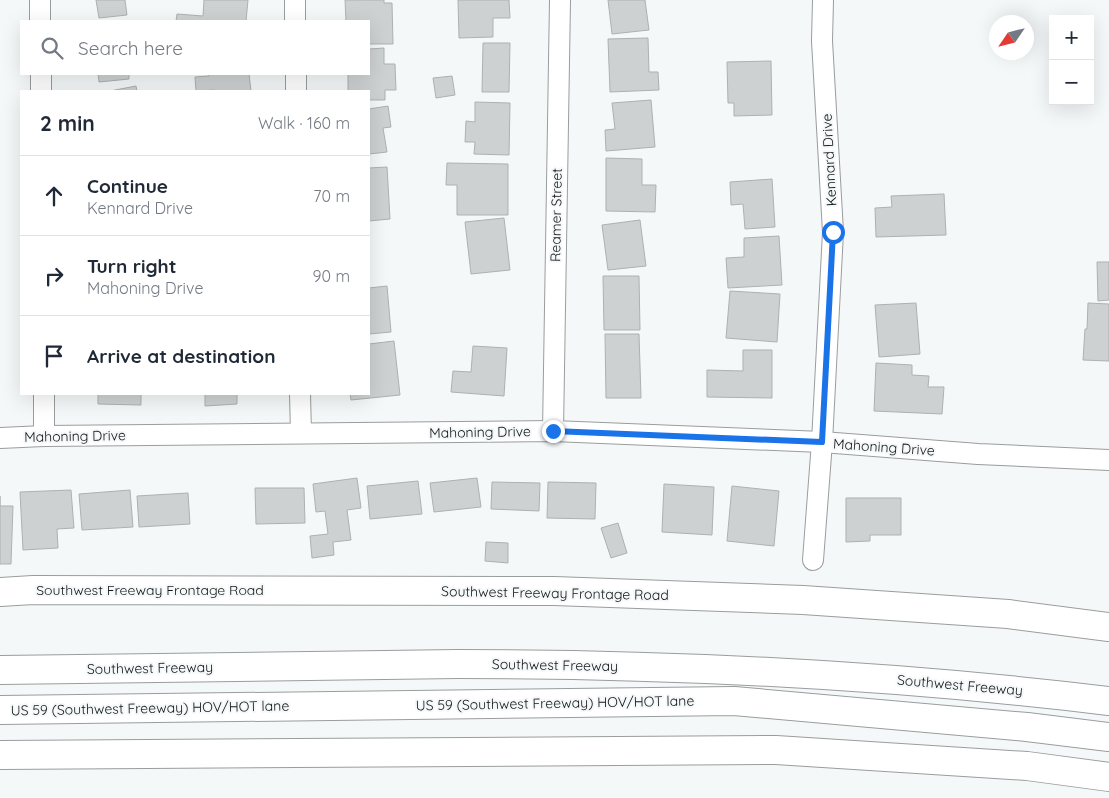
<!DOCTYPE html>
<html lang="en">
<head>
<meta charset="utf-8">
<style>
  body { margin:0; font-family:Quicksand,sans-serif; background:#f6f6f7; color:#1f2937 }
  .controls { position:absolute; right:15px; top:15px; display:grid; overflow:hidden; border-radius:0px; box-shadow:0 5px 20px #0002 }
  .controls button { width:45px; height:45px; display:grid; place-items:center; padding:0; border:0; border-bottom:1px solid #e0e1e3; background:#fff; color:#1f2937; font:25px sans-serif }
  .compass { position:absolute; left:989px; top:15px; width:45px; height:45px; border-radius:50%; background:#fff; box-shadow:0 5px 20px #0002; rotate:235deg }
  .stop { position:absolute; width:15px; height:15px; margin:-11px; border:4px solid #1a73e8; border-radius:50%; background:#fff }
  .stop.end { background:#1a73e8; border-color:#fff; box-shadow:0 1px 5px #0008 }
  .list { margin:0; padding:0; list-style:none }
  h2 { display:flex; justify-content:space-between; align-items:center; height:65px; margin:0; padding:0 20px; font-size:21px }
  h2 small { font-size:16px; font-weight:400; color:#747a83 }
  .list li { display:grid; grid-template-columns:32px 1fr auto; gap:15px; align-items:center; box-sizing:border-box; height:80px; padding:0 20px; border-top:1px solid #e0e1e3 }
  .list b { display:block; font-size:19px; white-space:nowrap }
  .list p { margin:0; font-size:16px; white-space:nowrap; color:#747a83 }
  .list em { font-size:16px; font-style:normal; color:#747a83 }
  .icon { flex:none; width:28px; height:28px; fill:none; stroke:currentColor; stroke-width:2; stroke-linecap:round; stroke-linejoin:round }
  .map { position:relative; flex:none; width:1109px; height:798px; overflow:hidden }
  .search { position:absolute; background:#fff; box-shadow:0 5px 20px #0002; left:20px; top:20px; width:350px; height:55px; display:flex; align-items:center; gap:12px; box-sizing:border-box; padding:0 18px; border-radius:0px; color:#747a83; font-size:19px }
  .panel { position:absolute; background:#fff; box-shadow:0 5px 20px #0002; left:20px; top:90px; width:350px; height:305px; border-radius:0px }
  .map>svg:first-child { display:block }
</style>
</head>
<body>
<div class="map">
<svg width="1109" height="798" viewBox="0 0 1109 798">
  <rect width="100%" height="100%" fill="#f5f8f9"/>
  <g fill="#cdd1d2" stroke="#adb1b2">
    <path d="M 96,0 L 125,0 L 127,15 L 99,18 Z"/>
    <path d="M 204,0 L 248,0 L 246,21 L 176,21 L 177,14 L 203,16 Z"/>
    <path d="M 345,0 L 384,0 L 384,3 L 392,3 L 393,44 L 369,44 L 369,21 L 346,21 Z"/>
    <path d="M 458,0 L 509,0 L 510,18 L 493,18 L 493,37 L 459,38 Z"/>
    <path d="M 608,0 L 645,0 L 649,30 L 612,34 Z"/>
    <path d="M 648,38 L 649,72 L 658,72 L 659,90 L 610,92 L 608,39 Z"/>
    <path d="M 483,43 L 510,43 L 509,92 L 482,92 Z"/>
    <path d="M 384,48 L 384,64 L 395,64 L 396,90 L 385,90 L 385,100 L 369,100 L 369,91 L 348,91 L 348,74 L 369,74 L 369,49 Z"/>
    <path d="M 771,61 L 772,115 L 734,116 L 734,103 L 728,103 L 727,62 Z"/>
    <path d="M 98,74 L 129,74 L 129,79 L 99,82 Z"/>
    <path d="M 209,74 L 249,74 L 251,91 L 214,91 L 214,90 L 196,91 L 195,77 L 209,76 Z"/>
    <path d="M 452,76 L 455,95 L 436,98 L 433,78 Z"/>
    <path d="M 136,86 L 137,91 L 110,91 Z"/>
    <path d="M 651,100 L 655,147 L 606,151 L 605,130 L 615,129 L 612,103 Z"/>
    <path d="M 475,102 L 510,103 L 509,155 L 474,154 L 475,142 L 465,142 L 466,121 L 475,122 Z"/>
    <path d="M 388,106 L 391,127 L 383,128 L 387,152 L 369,154 L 369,109 Z"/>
    <path d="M 606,158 L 642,159 L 642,185 L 656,185 L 655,212 L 606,211 Z"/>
    <path d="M 447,163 L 508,164 L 508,215 L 457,215 L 457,185 L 446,185 Z"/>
    <path d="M 387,167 L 390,219 L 369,221 L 369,168 Z"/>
    <path d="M 772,179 L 775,227 L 745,229 L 743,204 L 731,205 L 730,182 Z"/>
    <path d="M 944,194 L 946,235 L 876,237 L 875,208 L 892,207 L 891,196 Z"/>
    <path d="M 504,218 L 510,270 L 471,274 L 465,222 Z"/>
    <path d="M 640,220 L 646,266 L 608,270 L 602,225 Z"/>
    <path d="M 779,236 L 782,285 L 728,288 L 726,258 L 744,257 L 744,238 Z"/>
    <path d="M 1097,262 L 1109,262 L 1109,300 L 1098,301 Z"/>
    <path d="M 603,276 L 639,276 L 640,330 L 604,330 Z"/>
    <path d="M 387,286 L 391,332 L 369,334 L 369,288 Z"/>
    <path d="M 730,291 L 780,294 L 777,342 L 726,338 Z"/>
    <path d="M 916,303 L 920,354 L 879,357 L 875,305 Z"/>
    <path d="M 1088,303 L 1109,304 L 1109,361 L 1083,360 L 1085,329 L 1087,329 Z"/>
    <path d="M 605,334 L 639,334 L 641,398 L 606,398 Z"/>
    <path d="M 394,341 L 400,395 L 351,400 L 350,394 L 369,394 L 369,344 Z"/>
    <path d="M 473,346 L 507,348 L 504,396 L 451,392 L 453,371 L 471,372 Z"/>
    <path d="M 743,350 L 772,350 L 772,398 L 707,397 L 707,370 L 743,371 Z"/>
    <path d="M 876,363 L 912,365 L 912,375 L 929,376 L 928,387 L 944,387 L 942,414 L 874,411 Z"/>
    <path d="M 98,394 L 141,394 L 141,405 L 98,404 Z"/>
    <path d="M 205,394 L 237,394 L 237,404 L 205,406 Z"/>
    <path d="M 357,478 L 361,508 L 347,510 L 351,540 L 333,542 L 334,555 L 312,558 L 310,536 L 328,534 L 325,511 L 316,512 L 313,484 Z"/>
    <path d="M 477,478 L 481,507 L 434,512 L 430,483 Z"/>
    <path d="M 418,481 L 422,514 L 370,519 L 367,486 Z"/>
    <path d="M 492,482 L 540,483 L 539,511 L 491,509 Z"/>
    <path d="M 548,482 L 596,483 L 595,519 L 547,518 Z"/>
    <path d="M 664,484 L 714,487 L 712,535 L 662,532 Z"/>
    <path d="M 732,486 L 779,491 L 774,546 L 727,541 Z"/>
    <path d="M 255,488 L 304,488 L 305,523 L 256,524 Z"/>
    <path d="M 71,490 L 74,528 L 57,529 L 58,548 L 23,550 L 20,492 Z"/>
    <path d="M 130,490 L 133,527 L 82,530 L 79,494 Z"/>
    <path d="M 188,493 L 190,524 L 139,527 L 137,496 Z"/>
    <path d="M 0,496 L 0,506 L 13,506 L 11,564 L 0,564 Z"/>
    <path d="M 846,498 L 901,498 L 901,535 L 870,535 L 870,541 L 846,542 Z"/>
    <path d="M 618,523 L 627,553 L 611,558 L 601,528 Z"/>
    <path d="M 486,542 L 508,543 L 508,563 L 485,561 Z"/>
  </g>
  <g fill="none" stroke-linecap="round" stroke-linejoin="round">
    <defs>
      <g id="minor">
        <path d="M 40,0 L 40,21"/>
        <path d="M 295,0 L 295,21"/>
        <path d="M 41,74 L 41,91"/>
        <path d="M 296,74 L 296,91"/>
        <path d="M 44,394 L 44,436"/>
        <path d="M 300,394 L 301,433"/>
        <path d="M 553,431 L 560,0"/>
        <path d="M 0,438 L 44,436 L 553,431 L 822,442 L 978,454 L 1109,460"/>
        <path d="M 813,560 L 822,442 L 833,232 L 822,41 L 823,0"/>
      </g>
      <path id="secondary" d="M 0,592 L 33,590 L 554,591 L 803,600 L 1008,614 L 1109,627"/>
      <g id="motorway">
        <path d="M 0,670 L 458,664 C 676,664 893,675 1109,701"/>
        <path d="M 0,710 L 734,701 L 1027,727 L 1109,737"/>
        <path d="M 0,755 L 776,750 L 1027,766 L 1109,777"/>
      </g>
    </defs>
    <use href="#minor" stroke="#999d9d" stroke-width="22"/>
    <use href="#secondary" stroke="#999d9d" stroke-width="30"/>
    <use href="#motorway" stroke="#999d9d" stroke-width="30"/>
    <use href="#minor" stroke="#fff" stroke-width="20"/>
    <use href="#secondary" stroke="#fff" stroke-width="28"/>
    <use href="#motorway" stroke="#fff" stroke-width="28"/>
  </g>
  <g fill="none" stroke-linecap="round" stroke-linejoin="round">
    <path stroke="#1a73e8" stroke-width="6" d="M 553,431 L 822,442 L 833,232"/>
  </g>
  <g text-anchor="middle" stroke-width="4" stroke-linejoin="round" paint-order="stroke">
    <g font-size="14" fill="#151717" stroke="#f5f8f9">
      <text transform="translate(829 160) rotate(-93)" y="5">Kennard Drive</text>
      <text transform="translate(556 215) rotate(-89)" y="5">Reamer Street</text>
      <text transform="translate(480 432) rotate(-1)" y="5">Mahoning Drive</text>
      <text transform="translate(75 436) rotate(-1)" y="5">Mahoning Drive</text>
      <text transform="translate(884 447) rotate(4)" y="5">Mahoning Drive</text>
      <text x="150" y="595">Southwest Freeway Frontage Road</text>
      <text transform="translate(555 593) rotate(1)" y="5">Southwest Freeway Frontage Road</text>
      <text transform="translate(555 665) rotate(1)" y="5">Southwest Freeway</text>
      <text transform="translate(150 668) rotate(-1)" y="5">Southwest Freeway</text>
      <text transform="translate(960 685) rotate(5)" y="5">Southwest Freeway</text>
      <text transform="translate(555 703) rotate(-1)" y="5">US 59 (Southwest Freeway) HOV/HOT lane</text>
      <text transform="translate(150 708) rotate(-1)" y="5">US 59 (Southwest Freeway) HOV/HOT lane</text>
    </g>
  </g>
</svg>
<div class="controls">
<button>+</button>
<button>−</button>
</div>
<svg class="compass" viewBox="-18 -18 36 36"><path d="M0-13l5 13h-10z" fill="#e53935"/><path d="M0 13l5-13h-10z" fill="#747a83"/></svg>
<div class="stop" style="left:833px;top:232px"></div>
<div class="stop end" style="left:553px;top:431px"></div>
<div class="search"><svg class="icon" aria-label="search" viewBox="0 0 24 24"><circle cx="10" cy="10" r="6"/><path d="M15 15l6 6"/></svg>Search here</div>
<section class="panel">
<h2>2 min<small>Walk · 160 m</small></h2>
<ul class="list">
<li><svg class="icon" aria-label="ahead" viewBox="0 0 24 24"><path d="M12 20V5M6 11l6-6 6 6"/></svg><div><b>Continue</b><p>Kennard Drive</p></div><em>70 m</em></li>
<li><svg class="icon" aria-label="right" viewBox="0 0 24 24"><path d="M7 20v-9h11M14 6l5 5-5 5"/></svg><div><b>Turn right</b><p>Mahoning Drive</p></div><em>90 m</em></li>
<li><svg class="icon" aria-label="arrive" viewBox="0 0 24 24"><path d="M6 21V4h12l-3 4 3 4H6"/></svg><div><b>Arrive at destination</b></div></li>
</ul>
</section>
</div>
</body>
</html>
